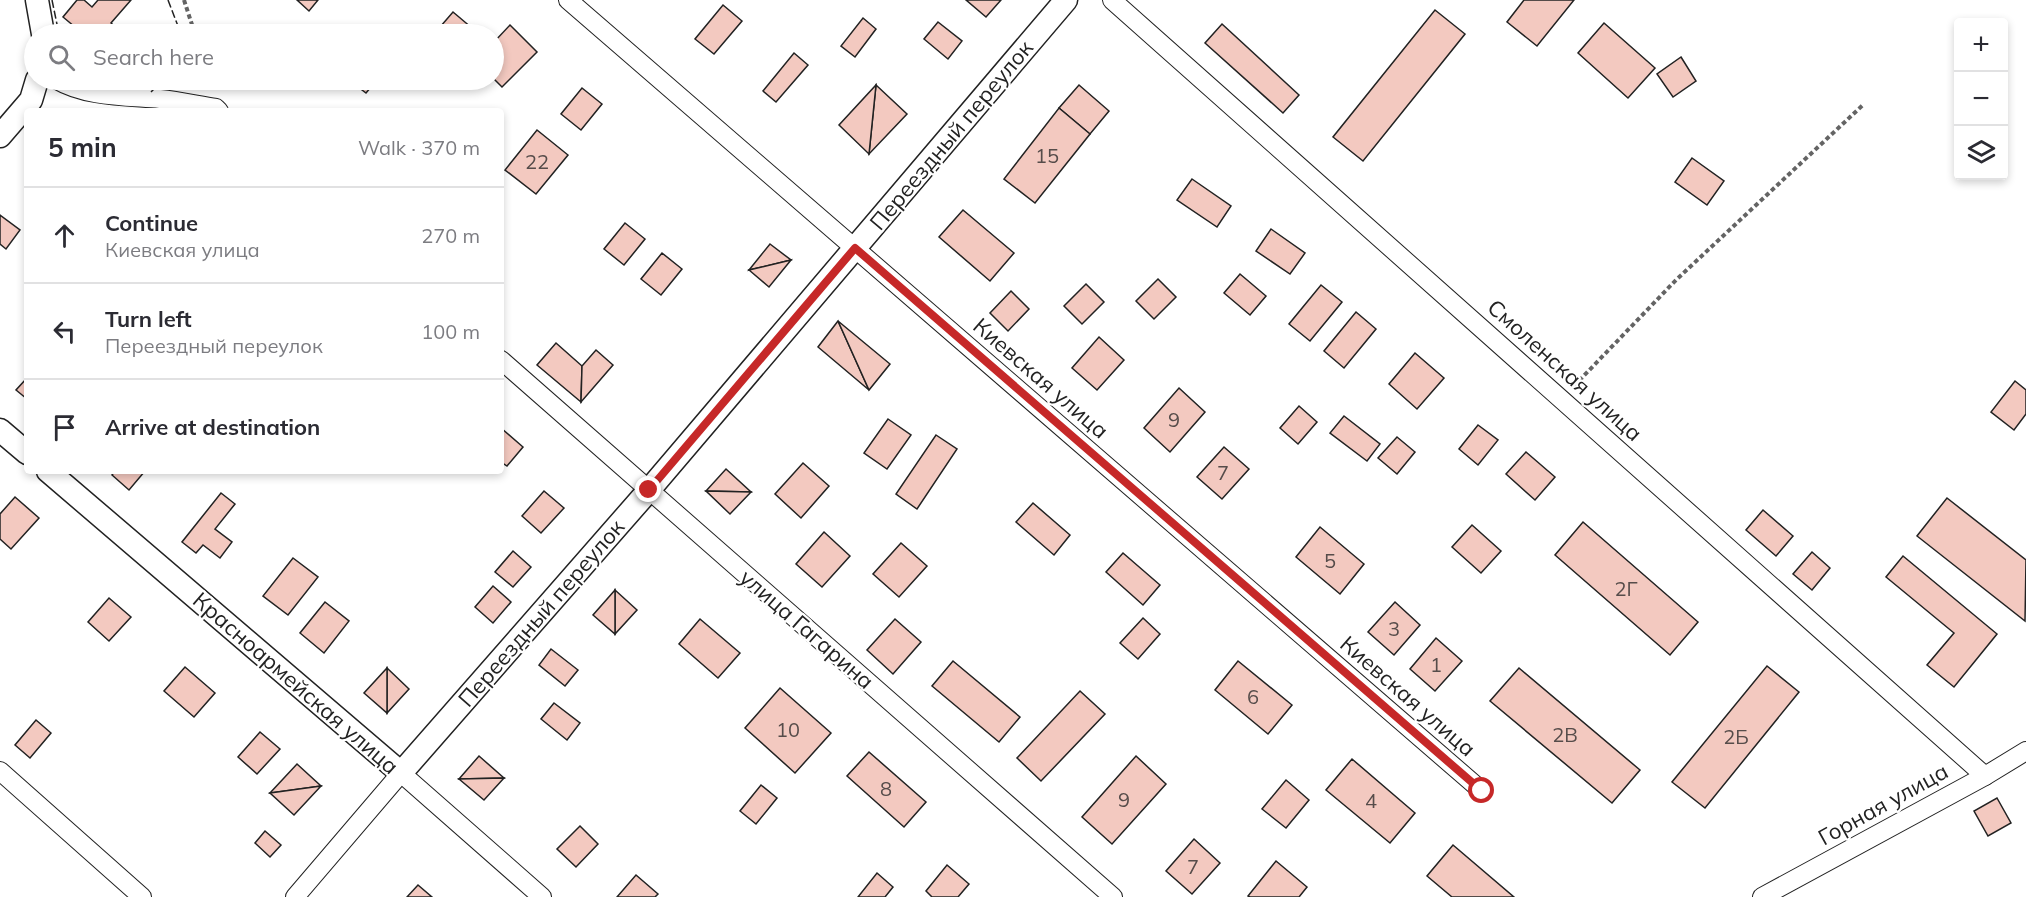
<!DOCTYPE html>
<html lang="en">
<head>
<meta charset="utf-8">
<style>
  body { margin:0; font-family:Mulish,sans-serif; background:#f2f2f3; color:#2b2b33 }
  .controls { position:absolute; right:18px; top:18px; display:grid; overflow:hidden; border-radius:6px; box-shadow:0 3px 9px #0003 }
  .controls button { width:54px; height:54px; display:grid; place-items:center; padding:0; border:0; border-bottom:2px solid #e1e1e2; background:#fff; color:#2b2b33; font:30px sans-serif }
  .stop { position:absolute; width:18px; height:18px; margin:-14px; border:4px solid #c62828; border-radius:50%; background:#fff }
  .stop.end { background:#c62828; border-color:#fff; box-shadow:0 2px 6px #0008 }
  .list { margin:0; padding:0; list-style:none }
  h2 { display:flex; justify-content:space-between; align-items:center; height:78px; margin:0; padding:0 24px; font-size:26px }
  h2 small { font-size:20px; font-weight:400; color:#7c7c81 }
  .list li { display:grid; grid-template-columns:39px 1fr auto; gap:18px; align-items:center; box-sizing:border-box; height:96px; padding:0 24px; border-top:2px solid #e1e1e2 }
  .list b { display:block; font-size:22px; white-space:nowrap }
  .list p { margin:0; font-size:20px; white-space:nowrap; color:#7c7c81 }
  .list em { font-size:20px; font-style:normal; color:#7c7c81 }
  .icon { flex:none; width:33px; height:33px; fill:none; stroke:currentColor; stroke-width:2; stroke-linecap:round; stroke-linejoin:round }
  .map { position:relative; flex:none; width:2026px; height:897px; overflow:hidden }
  .search { position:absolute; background:#fff; box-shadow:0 3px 9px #0003; left:24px; top:24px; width:480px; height:66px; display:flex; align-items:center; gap:15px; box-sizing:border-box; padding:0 21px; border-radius:33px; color:#7c7c81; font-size:22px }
  .panel { position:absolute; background:#fff; box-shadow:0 3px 9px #0003; left:24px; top:108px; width:480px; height:366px; border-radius:6px }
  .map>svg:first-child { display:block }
</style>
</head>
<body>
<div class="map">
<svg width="2026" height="897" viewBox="0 0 2026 897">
  <rect width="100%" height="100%" fill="#fff"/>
  <g fill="#f3c9c0" stroke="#222" stroke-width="1.5">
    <path d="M 77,0 L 84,0 L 92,7 L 98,0 L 131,0 L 111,23 L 121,32 L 119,34 L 68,34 L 75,27 L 63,17 Z"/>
    <path d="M 297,0 L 318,0 L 309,11 Z"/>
    <path d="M 966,0 L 1001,0 L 986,17 Z"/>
    <path d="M 1524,0 L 1574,0 L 1537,46 L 1507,22 Z"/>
    <path d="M 723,5 L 742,21 L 714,54 L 695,39 Z"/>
    <path d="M 1435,10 L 1465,34 L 1363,161 L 1333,137 Z"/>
    <path d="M 453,12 L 472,28 L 467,34 L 434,34 Z"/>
    <path d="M 863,18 L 876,29 L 855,57 L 841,46 Z"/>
    <path d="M 938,22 L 962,41 L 948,59 L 924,39 Z"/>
    <path d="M 1604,23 L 1655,68 L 1628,98 L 1578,53 Z"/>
    <path d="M 1222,24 L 1299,95 L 1283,113 L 1205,43 Z"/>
    <path d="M 510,25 L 537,52 L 502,87 L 494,79 L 494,42 Z"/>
    <path d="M 794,53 L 808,65 L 776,102 L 763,91 Z"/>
    <path d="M 1681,57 L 1696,81 L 1673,97 L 1657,74 Z"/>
    <path d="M 218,80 L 234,80 L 229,87 Z"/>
    <path d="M 349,80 L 377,80 L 366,93 Z"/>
    <path d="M 876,85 L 907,114 L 869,154 Z"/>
    <path d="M 876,85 L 869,154 L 839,125 Z"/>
    <path d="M 1079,85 L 1109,111 L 1090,134 L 1059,108 Z"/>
    <path d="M 582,88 L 602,104 L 581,130 L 561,114 Z"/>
    <path d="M 1059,108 L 1090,134 L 1035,203 L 1004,179 Z"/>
    <path d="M 537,130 L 568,155 L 536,194 L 505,170 Z"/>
    <path d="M 1692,158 L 1724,181 L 1707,205 L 1675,182 Z"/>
    <path d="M 1192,179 L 1231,206 L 1217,227 L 1177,200 Z"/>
    <path d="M 963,210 L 1014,253 L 990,281 L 939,237 Z"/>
    <path d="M 0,215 L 20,230 L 6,249 L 0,244 Z"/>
    <path d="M 625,223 L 645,239 L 624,265 L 604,249 Z"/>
    <path d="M 1271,229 L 1305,253 L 1290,274 L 1256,251 Z"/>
    <path d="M 770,244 L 791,260 L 749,270 Z"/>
    <path d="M 662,253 L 682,269 L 661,295 L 641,279 Z"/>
    <path d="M 791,260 L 769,287 L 749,270 Z"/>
    <path d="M 1240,274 L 1266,296 L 1250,315 L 1224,293 Z"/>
    <path d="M 1158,279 L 1176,297 L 1154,319 L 1136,301 Z"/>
    <path d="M 1086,284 L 1104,302 L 1082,324 L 1064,306 Z"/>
    <path d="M 1321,285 L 1342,302 L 1310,341 L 1289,324 Z"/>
    <path d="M 1011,291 L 1029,309 L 1008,331 L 990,313 Z"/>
    <path d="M 1356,312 L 1376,329 L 1344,368 L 1324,351 Z"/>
    <path d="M 838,321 L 869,390 L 818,347 Z"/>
    <path d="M 838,321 L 890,364 L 869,390 Z"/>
    <path d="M 1099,337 L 1124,360 L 1097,390 L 1072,368 Z"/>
    <path d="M 556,343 L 582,366 L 581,402 L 537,365 Z"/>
    <path d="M 596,350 L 613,365 L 581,402 L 582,366 Z"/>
    <path d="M 1415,353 L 1444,378 L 1417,409 L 1389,384 Z"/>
    <path d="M 27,378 L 27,399 L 16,390 Z"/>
    <path d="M 2015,381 L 2026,390 L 2026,414 L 2014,430 L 1991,412 Z"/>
    <path d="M 1179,388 L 1205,412 L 1170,452 L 1144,428 Z"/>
    <path d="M 1299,406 L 1317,422 L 1298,444 L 1280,428 Z"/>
    <path d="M 1344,416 L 1380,444 L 1367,461 L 1330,433 Z"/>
    <path d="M 888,419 L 911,435 L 887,469 L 864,453 Z"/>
    <path d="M 1478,425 L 1498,440 L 1478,465 L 1459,449 Z"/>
    <path d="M 501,428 L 523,447 L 507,466 L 501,462 Z"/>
    <path d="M 936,435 L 957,449 L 917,509 L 896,494 Z"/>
    <path d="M 1397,437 L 1415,452 L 1397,474 L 1378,458 Z"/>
    <path d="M 1224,447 L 1249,469 L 1222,499 L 1197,477 Z"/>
    <path d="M 1526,452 L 1555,477 L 1535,500 L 1506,474 Z"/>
    <path d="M 803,463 L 829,486 L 801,518 L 775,494 Z"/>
    <path d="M 726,469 L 751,492 L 706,491 Z"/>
    <path d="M 115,471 L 145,471 L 129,490 L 112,475 Z"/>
    <path d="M 544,491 L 564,508 L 541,533 L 522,516 Z"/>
    <path d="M 706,491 L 751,492 L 730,514 Z"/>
    <path d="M 221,493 L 235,504 L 215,529 L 232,542 L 220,558 L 203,545 L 196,553 L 182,542 Z"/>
    <path d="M 15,497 L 39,518 L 11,549 L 0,539 L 0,514 Z"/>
    <path d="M 1947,498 L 2026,560 L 2025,621 L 1917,536 Z"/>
    <path d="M 1033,503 L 1070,535 L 1054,555 L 1016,522 Z"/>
    <path d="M 1763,510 L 1793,536 L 1776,556 L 1746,530 Z"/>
    <path d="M 1583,522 L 1698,622 L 1670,655 L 1555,555 Z"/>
    <path d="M 1472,525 L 1501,551 L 1481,573 L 1452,547 Z"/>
    <path d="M 1320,527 L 1364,564 L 1340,594 L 1296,557 Z"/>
    <path d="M 824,532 L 850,556 L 822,587 L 796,564 Z"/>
    <path d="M 901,543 L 927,566 L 899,597 L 873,574 Z"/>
    <path d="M 513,551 L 531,567 L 513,587 L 495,572 Z"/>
    <path d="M 1812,552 L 1830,568 L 1812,590 L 1793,574 Z"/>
    <path d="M 1123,553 L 1160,585 L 1143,605 L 1106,572 Z"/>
    <path d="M 1903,556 L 1997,634 L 1954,687 L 1927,665 L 1954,633 L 1886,577 Z"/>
    <path d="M 293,558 L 318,577 L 288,615 L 263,596 Z"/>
    <path d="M 493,586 L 511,602 L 493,623 L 475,607 Z"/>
    <path d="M 615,590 L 637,610 L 615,634 Z"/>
    <path d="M 615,590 L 615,634 L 593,615 Z"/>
    <path d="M 109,598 L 131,617 L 109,641 L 88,622 Z"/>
    <path d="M 325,602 L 349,621 L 324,653 L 300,633 Z"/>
    <path d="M 1395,602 L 1420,625 L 1394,655 L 1368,632 Z"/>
    <path d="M 1143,618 L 1160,634 L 1138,659 L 1120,643 Z"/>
    <path d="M 700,619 L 740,653 L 718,678 L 679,644 Z"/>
    <path d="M 895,619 L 921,642 L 893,674 L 867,650 Z"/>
    <path d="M 1436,638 L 1462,661 L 1435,691 L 1410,669 Z"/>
    <path d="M 551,649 L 578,670 L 565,686 L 539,665 Z"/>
    <path d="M 953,661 L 1020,717 L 999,742 L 932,686 Z"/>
    <path d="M 1238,661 L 1292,705 L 1268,734 L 1215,690 Z"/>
    <path d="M 1767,666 L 1799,692 L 1705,808 L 1672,782 Z"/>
    <path d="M 185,667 L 215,693 L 194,717 L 164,691 Z"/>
    <path d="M 387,668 L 409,689 L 387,713 Z"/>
    <path d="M 387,668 L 387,713 L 364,693 Z"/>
    <path d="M 1519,668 L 1640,770 L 1612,803 L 1490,701 Z"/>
    <path d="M 780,688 L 831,733 L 795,773 L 745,728 Z"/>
    <path d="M 1080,691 L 1105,714 L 1041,781 L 1017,758 Z"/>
    <path d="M 554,703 L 580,723 L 567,740 L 541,719 Z"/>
    <path d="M 36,720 L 51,733 L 30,758 L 15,745 Z"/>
    <path d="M 260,732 L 280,749 L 257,774 L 238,757 Z"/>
    <path d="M 869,752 L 926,802 L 904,827 L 847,776 Z"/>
    <path d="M 479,756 L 504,778 L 459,779 Z"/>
    <path d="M 1136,756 L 1166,784 L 1112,844 L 1082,817 Z"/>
    <path d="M 1352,759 L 1415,813 L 1390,843 L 1326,790 Z"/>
    <path d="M 297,764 L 321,786 L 270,793 Z"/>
    <path d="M 504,778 L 484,800 L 459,779 Z"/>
    <path d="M 1286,780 L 1309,800 L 1286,828 L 1262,809 Z"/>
    <path d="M 761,785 L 777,798 L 756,824 L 740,811 Z"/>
    <path d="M 321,786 L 294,815 L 270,793 Z"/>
    <path d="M 1997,798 L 2011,823 L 1988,836 L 1974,811 Z"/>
    <path d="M 580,826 L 598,844 L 576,867 L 557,849 Z"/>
    <path d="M 265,831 L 281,845 L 270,857 L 255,843 Z"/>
    <path d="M 1194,839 L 1220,863 L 1192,894 L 1166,871 Z"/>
    <path d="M 1453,845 L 1514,897 L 1452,897 L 1427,876 Z"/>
    <path d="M 1276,861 L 1307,887 L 1299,897 L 1250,897 L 1248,896 Z"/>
    <path d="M 947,865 L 969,884 L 958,897 L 932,897 L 926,891 Z"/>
    <path d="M 877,873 L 893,887 L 885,897 L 858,897 Z"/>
    <path d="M 636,875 L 658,894 L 655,897 L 617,897 Z"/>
    <path d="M 418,885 L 432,897 L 407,897 Z"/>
  </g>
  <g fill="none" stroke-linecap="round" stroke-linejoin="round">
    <defs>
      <g id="minor">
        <path d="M 568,0 L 1482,791"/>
        <path d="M 1112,0 L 1985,776"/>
        <path d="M 57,80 C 86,97 126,96 160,99 C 179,101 197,105 216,108 L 219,111"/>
        <path d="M 501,360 L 1113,897"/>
        <path d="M 0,771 L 142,897"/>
        <path d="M 295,897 L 401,773 L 542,897"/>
        <path d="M 1762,897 L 1985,776 L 2026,751"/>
      </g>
      <g id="tertiary">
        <path d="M 37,0 L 43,34"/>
        <path d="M 0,136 L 31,100 L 37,80"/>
        <path d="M 0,430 L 27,453"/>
        <path d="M 48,471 L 401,773 L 649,490 L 1066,0"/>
      </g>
    </defs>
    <use href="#minor" stroke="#222" stroke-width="20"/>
    <use href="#tertiary" stroke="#222" stroke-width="25"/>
    <g stroke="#646464" stroke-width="4" stroke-dasharray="4.5 3" stroke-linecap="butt">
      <path d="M 184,0 L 195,34"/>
      <path d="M 1574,386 L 1676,280 L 1864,104"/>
    </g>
    <use href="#minor" stroke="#fff" stroke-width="18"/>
    <use href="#tertiary" stroke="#fff" stroke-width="22"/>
    <g stroke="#222" stroke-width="1.5" stroke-dasharray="8 3" stroke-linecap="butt">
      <path d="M 52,0 L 59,34"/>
      <path d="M 168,0 L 181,34"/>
      <path d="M 94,80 L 139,89"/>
      <path d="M 151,92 L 163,80"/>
    </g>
  </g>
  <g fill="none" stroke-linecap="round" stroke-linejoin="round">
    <path stroke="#c62828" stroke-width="8" d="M 649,490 L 855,248 L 1482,791"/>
  </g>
  <g text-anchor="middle" stroke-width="4.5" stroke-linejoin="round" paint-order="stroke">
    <g font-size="20" fill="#564c4a">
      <text x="1047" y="163">15</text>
      <text x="537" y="169">22</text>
      <text x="1174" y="427">9</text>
      <text x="1223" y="480">7</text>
      <text x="1330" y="568">5</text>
      <text x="1626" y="596">2Г</text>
      <text x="1394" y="636">3</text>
      <text x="1436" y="672">1</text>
      <text x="1253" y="704">6</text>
      <text x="788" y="737">10</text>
      <text x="1565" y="742">2В</text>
      <text x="1736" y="744">2Б</text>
      <text x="886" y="796">8</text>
      <text x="1124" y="807">9</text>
      <text x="1371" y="808">4</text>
      <text x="1193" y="874">7</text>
    </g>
    <g font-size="22" fill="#222" stroke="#fff">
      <text transform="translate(951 135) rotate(-50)" y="8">Переездный переулок</text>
      <text transform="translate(1565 370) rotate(42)" y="8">Смоленская улица</text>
      <text transform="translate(1041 378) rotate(41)" y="8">Киевская улица</text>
      <text transform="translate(541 613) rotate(-49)" y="8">Переездный переулок</text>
      <text transform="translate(807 629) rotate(41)" y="8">улица Гагарина</text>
      <text transform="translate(296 683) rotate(41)" y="8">Красноармейская улица</text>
      <text transform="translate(1408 696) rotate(41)" y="8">Киевская улица</text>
      <text transform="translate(1883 804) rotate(-29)" y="8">Горная улица</text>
    </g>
  </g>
</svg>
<div class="controls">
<button>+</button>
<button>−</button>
<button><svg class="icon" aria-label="layers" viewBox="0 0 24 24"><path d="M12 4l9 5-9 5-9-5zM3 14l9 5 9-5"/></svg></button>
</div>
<div class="stop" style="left:1482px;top:791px"></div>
<div class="stop end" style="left:649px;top:490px"></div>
<div class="search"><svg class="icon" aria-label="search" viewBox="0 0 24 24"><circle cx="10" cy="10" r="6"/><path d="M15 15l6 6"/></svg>Search here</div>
<section class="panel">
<h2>5 min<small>Walk · 370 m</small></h2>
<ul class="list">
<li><svg class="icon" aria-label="ahead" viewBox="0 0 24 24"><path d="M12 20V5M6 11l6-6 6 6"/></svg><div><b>Continue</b><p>Киевская улица</p></div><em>270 m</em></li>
<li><svg class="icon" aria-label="left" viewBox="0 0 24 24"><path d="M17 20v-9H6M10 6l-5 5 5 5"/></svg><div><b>Turn left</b><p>Переездный переулок</p></div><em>100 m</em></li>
<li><svg class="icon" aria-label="arrive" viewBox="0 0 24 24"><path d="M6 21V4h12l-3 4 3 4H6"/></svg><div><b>Arrive at destination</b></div></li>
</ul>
</section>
</div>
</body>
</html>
